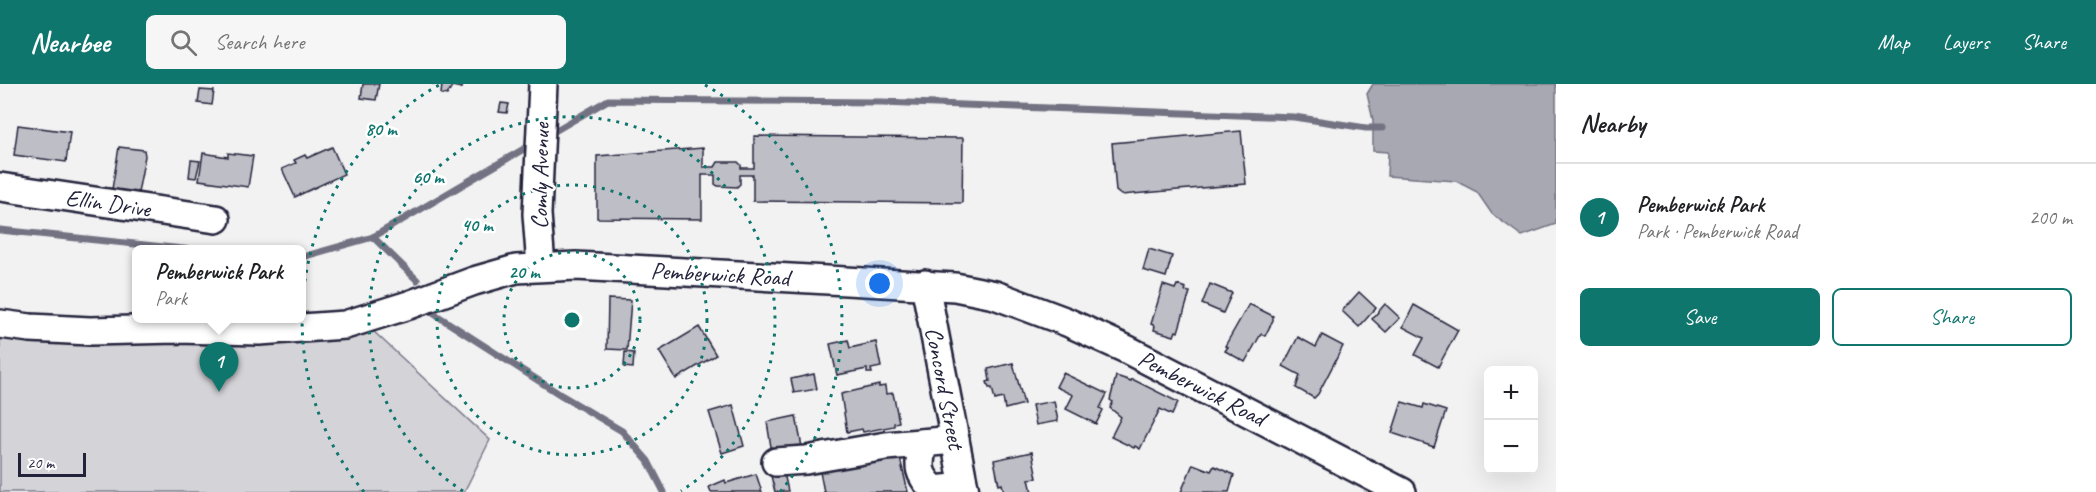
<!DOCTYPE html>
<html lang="en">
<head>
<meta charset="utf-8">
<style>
  body { margin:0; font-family:Caveat,sans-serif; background:#f6f6f6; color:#202124 }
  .controls { position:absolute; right:18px; bottom:18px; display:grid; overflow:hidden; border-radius:9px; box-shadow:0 6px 24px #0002 }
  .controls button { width:54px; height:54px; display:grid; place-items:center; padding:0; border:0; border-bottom:2px solid #e0e0e0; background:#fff; color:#202124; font:30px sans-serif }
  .scale { position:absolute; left:18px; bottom:15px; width:68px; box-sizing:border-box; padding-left:6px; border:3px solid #22223b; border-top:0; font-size:16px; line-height:21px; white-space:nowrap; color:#22223b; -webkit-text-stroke:4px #fff; paint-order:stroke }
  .you { position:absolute; left:880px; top:200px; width:21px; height:21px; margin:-15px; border:4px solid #fff; border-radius:50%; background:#1a73e8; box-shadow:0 0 0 9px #1a73e833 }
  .badge { display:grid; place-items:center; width:39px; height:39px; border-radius:50%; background:#0f766e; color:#fff; font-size:20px; font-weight:700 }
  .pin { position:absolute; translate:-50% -50px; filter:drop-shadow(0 2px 3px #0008) }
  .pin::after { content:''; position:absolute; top:32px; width:21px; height:18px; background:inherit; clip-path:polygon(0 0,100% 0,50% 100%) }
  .popup { position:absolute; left:132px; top:161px; width:174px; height:78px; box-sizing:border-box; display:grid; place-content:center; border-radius:9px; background:#fff; filter:drop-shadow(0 2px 4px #0005); font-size:20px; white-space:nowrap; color:#757577 }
  .popup b { font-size:22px; color:#202124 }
  .popup::after { content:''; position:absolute; left:50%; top:100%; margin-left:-12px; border:12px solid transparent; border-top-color:#fff }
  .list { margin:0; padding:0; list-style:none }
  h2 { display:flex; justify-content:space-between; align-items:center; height:78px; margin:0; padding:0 24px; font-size:26px }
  h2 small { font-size:20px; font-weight:400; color:#757577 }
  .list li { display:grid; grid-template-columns:39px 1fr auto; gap:18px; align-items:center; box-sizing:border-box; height:108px; padding:0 24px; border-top:2px solid #e0e0e0 }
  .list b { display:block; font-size:22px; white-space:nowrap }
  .list p { margin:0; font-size:20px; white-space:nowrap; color:#757577 }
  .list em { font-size:20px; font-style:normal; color:#757577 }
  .actions { display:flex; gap:12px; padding:18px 24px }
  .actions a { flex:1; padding:14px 0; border:2px solid #0f766e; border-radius:9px; text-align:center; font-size:21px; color:#0f766e }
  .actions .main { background:#0f766e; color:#fff }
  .icon { flex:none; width:33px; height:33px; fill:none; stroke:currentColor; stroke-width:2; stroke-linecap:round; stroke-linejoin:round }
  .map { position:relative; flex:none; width:1556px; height:408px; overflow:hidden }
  header { display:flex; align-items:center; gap:36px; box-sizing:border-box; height:84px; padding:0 30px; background:#0f766e; color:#fff }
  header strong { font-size:28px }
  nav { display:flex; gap:33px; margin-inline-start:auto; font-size:21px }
  .search { width:420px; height:54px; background:#f6f6f6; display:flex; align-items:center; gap:15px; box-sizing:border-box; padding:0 21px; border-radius:9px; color:#757577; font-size:22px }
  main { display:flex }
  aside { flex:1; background:#fff }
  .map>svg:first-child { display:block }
</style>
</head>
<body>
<header>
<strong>Nearbee</strong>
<div class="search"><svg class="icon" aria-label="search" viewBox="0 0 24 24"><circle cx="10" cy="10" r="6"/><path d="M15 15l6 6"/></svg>Search here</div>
<nav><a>Map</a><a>Layers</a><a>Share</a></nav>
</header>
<main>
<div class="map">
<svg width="1556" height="408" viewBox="0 0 1556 408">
  <rect width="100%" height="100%" fill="#f2f2f3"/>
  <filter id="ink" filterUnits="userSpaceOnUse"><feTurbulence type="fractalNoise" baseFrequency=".0167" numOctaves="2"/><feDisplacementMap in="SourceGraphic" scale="12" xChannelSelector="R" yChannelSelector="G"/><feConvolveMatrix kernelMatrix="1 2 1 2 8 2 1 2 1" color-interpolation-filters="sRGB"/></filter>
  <g filter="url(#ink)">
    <path fill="#d3d3d8" stroke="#7a7a8a" stroke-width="1.5" d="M 371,245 L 490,356 L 464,408 L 0,408 L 0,252 L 22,256 L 67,260 L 315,254 Z"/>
    <path fill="#a8a8b2" stroke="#727282" stroke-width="1.5" d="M 1373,0 L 1556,0 L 1556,140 L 1522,152 L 1492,130 L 1477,108 L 1456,97 L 1387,92 L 1388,68 L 1373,67 L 1373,36 L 1367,10 Z"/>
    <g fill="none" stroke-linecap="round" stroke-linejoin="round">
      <g stroke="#727282" stroke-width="7">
        <path d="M 546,52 L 608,16 L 882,18 L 1294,33 L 1366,44 L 1382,44"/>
        <path d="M 0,146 L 193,166"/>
        <path d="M 373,153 L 417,196"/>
        <path d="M 302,173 L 373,153 L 534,59"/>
        <path d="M 433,229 L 561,311 L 622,347 L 648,377 L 664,408"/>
      </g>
    </g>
    <g fill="#bebec6" stroke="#22223b" stroke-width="1.5">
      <path d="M 363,0 L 379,0 L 376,16 L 361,14 Z"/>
      <path d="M 432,0 L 463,0 L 462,4 L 452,2 L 447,11 L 441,10 L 442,1 Z"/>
      <path d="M 200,6 L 214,7 L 212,21 L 198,19 Z"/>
      <path d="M 501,19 L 509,20 L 507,29 L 499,28 Z"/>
      <path d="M 18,41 L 70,48 L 66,78 L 14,71 Z"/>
      <path d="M 1241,47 L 1246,100 L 1121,111 L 1116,107 L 1112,59 Z"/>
      <path d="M 754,52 L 963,54 L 962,119 L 753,117 L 753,91 L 740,91 L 740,100 L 737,103 L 718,102 L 715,100 L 715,91 L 702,91 L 702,135 L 597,134 L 597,72 L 703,64 L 703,83 L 715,83 L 718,78 L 738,78 L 741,81 L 741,84 L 754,84 Z"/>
      <path d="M 119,63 L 144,66 L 145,72 L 138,109 L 112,105 Z"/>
      <path d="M 332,63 L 344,90 L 295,113 L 282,85 L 296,79 L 294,76 L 305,71 L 307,74 Z"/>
      <path d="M 203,69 L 228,73 L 228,69 L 253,72 L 248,103 L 199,96 Z"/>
      <path d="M 191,76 L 200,77 L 196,94 L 189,93 Z"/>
      <path d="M 1149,165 L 1172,172 L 1166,193 L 1143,186 Z"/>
      <path d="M 1210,200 L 1232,209 L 1223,229 L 1202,220 Z"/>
      <path d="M 1163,201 L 1175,205 L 1177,201 L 1186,204 L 1185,207 L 1190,208 L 1178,248 L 1176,247 L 1174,252 L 1154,246 L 1155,242 L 1151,240 Z"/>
      <path d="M 1359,208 L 1376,224 L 1359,243 L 1342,227 Z"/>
      <path d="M 608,215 L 631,216 L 627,266 L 607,265 Z"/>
      <path d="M 1249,220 L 1273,232 L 1273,236 L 1265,252 L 1261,250 L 1245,278 L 1225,267 L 1228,263 L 1225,262 Z"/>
      <path d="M 1385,220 L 1400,234 L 1386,248 L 1372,235 Z"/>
      <path d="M 1414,221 L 1458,246 L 1438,283 L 1415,271 L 1424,254 L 1403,243 Z"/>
      <path d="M 699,243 L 716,271 L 676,295 L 659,267 Z"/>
      <path d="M 1322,251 L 1343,262 L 1318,310 L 1314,314 L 1296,304 L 1300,291 L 1283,282 L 1298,253 L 1316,263 Z"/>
      <path d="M 848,256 L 850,264 L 876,258 L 881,283 L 871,285 L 872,289 L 867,289 L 867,285 L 837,291 L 830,260 Z"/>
      <path d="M 625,268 L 634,269 L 633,284 L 624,283 Z"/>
      <path d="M 1013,279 L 1024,320 L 1005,325 L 1003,314 L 995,316 L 992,304 L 989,304 L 987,298 L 990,297 L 988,285 Z"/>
      <path d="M 1063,289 L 1107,310 L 1100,324 L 1103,326 L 1096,340 L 1066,325 L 1073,311 L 1056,303 Z"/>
      <path d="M 814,290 L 817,305 L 794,309 L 791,295 Z"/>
      <path d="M 1116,292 L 1131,297 L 1132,295 L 1178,318 L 1172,331 L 1160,325 L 1140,365 L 1135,362 L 1134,364 L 1111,353 L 1121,333 L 1110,324 L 1113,318 L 1110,316 Z"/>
      <path d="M 879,301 L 879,303 L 885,302 L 886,310 L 893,309 L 899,338 L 894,339 L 894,342 L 863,348 L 862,345 L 847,348 L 841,310 Z"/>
      <path d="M 1054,317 L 1058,337 L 1036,341 L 1032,321 Z"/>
      <path d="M 1402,318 L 1423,324 L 1424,320 L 1446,327 L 1434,363 L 1392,349 Z"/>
      <path d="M 733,321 L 744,362 L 722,369 L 709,328 Z"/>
      <path d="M 796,332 L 802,363 L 772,369 L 767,338 Z"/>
      <path d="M 1032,368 L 1037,394 L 1029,395 L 1032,408 L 1004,408 L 1002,400 L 999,401 L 994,376 Z"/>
      <path d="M 899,370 L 908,408 L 824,408 L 820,388 Z"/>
      <path d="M 1193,380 L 1211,387 L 1214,382 L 1234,391 L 1229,408 L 1181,408 Z"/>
      <path d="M 784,389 L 788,407 L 775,408 L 771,392 Z"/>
      <path d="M 756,390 L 762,408 L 711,408 L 709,403 L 725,396 L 726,399 Z"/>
    </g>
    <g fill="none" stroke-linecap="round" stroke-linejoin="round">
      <defs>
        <g id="minor">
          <path d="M 0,103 L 216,135"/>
          <path d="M 541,183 L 537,130 L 543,0"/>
          <path d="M 925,200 L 965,408"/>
          <path d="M 0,240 L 30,244 L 90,247 L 177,245 L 259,247 L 345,241 L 409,221 L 474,197 L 516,185 L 576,182 L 955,203 L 995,211 L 1067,238 L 1126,265 L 1402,408"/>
          <path d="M 923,359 C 919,382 916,388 934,406 L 964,403"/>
          <path d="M 776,378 L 806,376 L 886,362 L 955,356"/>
        </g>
      </defs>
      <use href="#minor" stroke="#22223b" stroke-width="32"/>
      <use href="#minor" stroke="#fff" stroke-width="27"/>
    </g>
  </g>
  <g fill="none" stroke="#0f766e" stroke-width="3" stroke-dasharray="3 6">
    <circle cx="572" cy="236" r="68"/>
    <circle cx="572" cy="236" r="135"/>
    <path d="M463 407A203 203 0 1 1 681 407"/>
    <path d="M364 408A270 270 0 0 1 439 1M705 1A270 270 0 0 1 780 408"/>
  </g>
  <g text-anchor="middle" stroke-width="5" stroke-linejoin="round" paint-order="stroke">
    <g font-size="24" fill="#22223b" stroke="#fff">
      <text transform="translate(540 92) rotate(-89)" y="8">Comly Avenue</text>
      <text transform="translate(108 119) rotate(8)" y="8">Ellin Drive</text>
      <text transform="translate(720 190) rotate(3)" y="8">Pemberwick Road</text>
      <text transform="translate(945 304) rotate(79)" y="8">Concord Street</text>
      <text transform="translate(1202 304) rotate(27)" y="8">Pemberwick Road</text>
    </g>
  </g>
  <circle cx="572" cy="236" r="9" fill="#0f766e" stroke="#fff" stroke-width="3"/>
  <g font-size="18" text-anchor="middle" font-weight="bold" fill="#0f766e" stroke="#fff" stroke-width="5" stroke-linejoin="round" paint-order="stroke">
    <text x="381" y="51">80 m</text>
    <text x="428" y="99">60 m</text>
    <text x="477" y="147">40 m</text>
    <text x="524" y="194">20 m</text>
  </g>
</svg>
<div class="controls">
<button>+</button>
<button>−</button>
</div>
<div class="scale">20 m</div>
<div class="you"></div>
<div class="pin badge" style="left:219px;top:308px">1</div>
<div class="popup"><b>Pemberwick Park</b>Park</div>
</div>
<aside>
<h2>Nearby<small></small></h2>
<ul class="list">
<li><span class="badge">1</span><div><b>Pemberwick Park</b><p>Park · Pemberwick Road</p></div><em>200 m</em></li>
</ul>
<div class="actions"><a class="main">Save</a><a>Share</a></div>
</aside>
</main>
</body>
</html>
